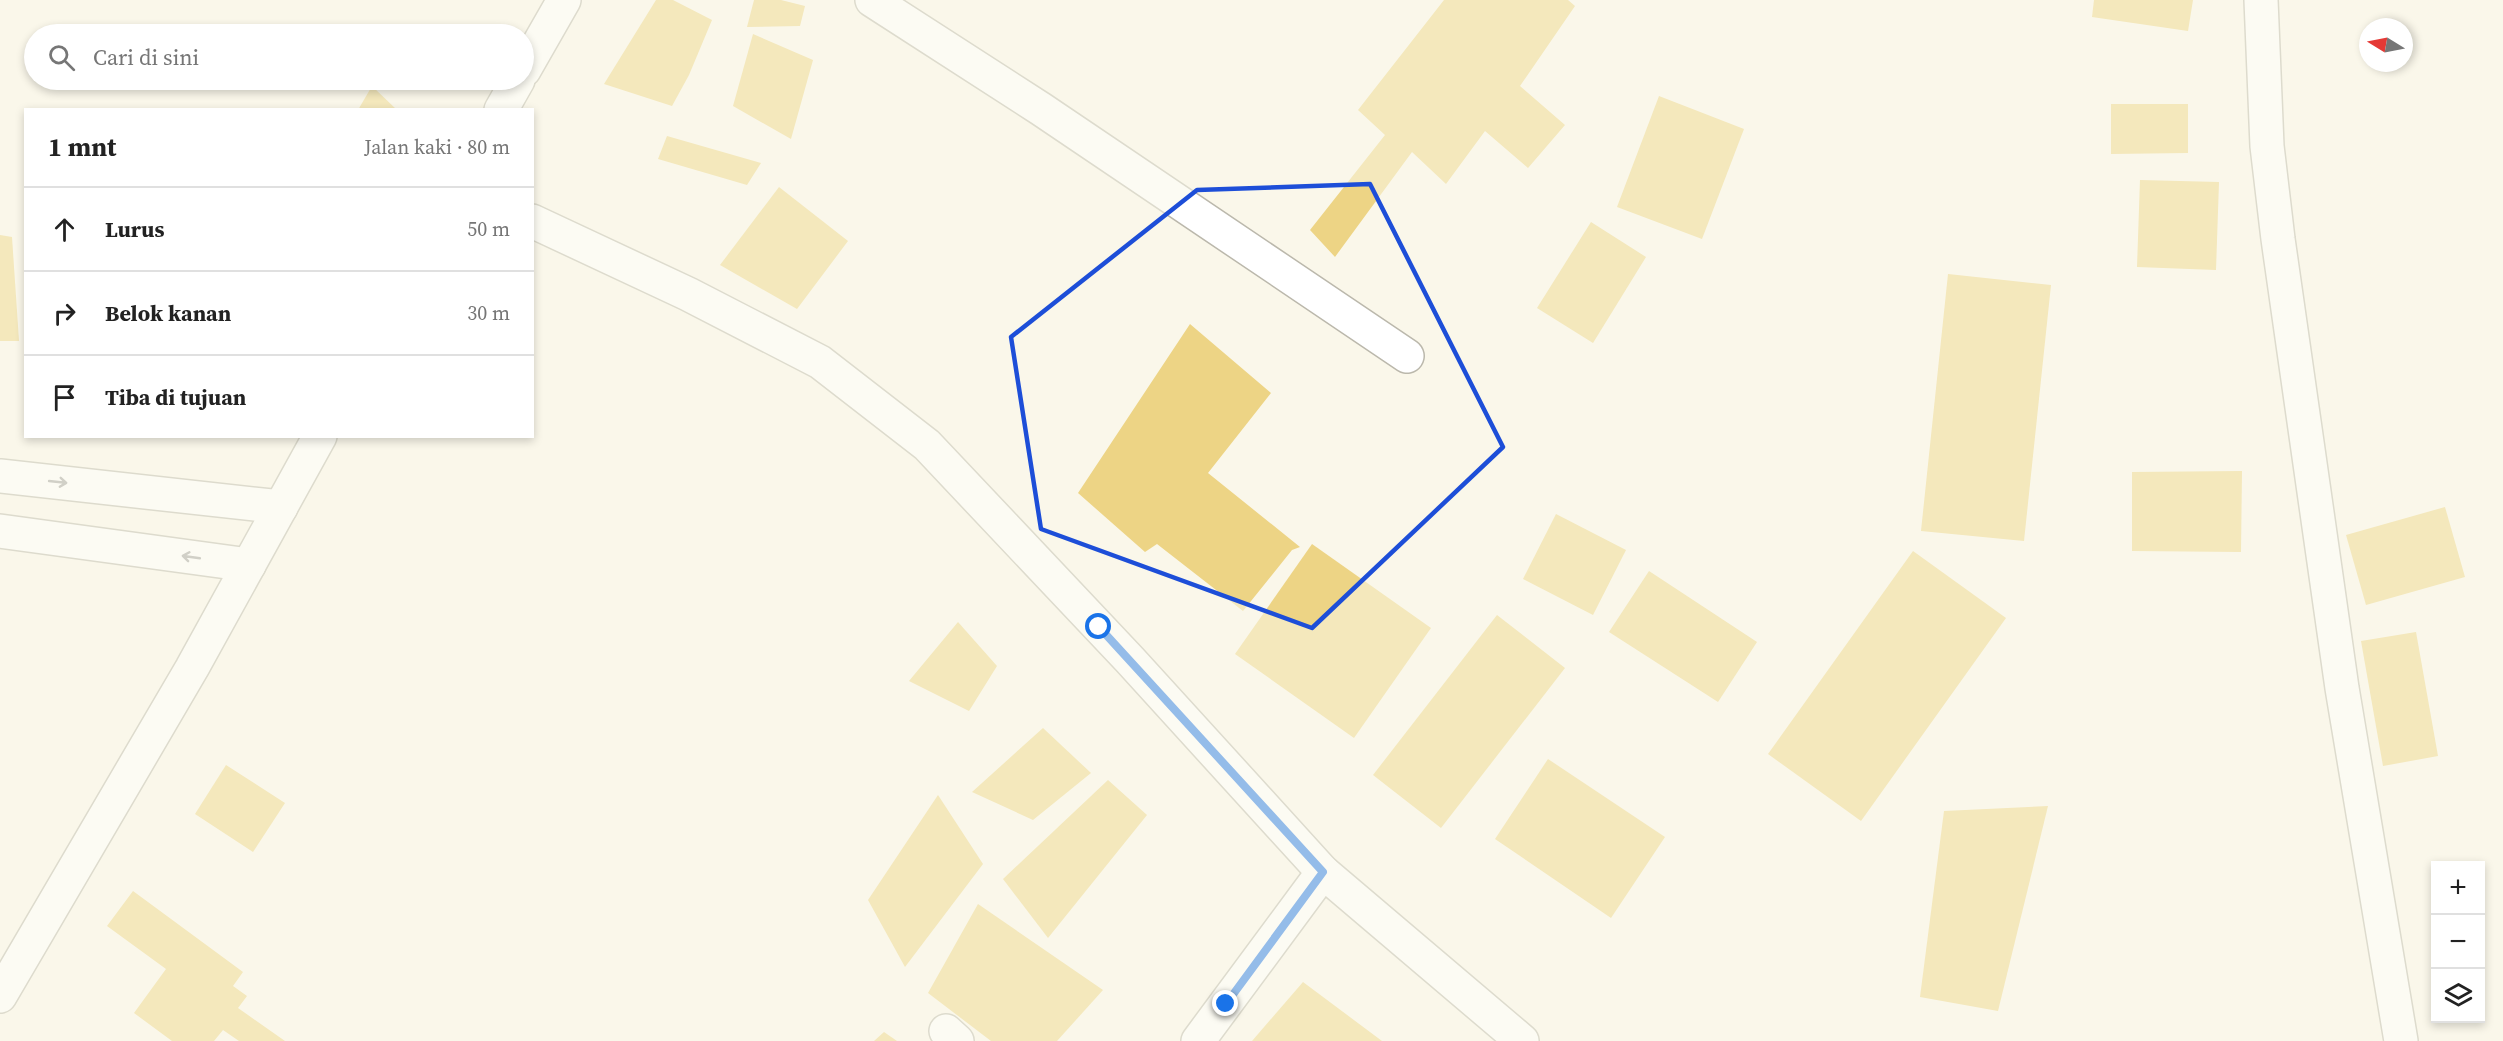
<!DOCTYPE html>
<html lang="id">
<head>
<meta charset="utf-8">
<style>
  body { margin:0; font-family:"Source Serif 4",serif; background:#f2f2f2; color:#222 }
  .controls { position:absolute; right:18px; bottom:18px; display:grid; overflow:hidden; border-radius:0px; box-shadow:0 3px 9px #0003 }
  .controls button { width:54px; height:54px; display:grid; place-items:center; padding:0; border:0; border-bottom:2px solid #e0e0e0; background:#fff; color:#222; font:30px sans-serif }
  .compass { position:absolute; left:2359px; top:18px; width:54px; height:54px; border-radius:50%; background:#fff; box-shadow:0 3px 9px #0003; rotate:280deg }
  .stop { position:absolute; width:18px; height:18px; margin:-14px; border:4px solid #1a73e8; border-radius:50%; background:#fff }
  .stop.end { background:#1a73e8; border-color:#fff; box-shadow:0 2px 6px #0008 }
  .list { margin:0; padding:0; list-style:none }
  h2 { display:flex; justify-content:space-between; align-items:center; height:78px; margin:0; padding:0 24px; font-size:26px }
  h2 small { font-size:20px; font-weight:400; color:#767676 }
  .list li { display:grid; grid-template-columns:39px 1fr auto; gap:18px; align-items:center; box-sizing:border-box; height:84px; padding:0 24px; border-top:2px solid #e0e0e0 }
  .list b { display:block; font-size:22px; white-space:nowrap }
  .list em { font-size:20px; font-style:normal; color:#767676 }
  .icon { flex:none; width:33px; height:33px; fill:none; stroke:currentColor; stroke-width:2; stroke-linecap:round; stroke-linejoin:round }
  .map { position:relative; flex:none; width:2503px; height:1041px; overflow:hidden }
  .search { position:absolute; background:#fff; box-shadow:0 3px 9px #0003; left:24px; top:24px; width:510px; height:66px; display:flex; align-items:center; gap:15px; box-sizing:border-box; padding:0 21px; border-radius:33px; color:#767676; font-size:22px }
  .panel { position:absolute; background:#fff; box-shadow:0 3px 9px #0003; left:24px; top:108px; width:510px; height:330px; border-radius:0px }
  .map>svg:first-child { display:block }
</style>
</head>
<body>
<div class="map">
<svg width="2503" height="1041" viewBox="0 0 2503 1041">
  <rect width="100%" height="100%" fill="#faf7ea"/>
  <g fill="#edd485">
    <path d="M 656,0 L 673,0 L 712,20 L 689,75 L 672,106 L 604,84 Z"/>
    <path d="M 754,0 L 781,0 L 805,6 L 800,26 L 747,27 Z"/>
    <path d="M 1444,0 L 1568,0 L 1575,6 L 1520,86 L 1565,125 L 1528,168 L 1485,131 L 1446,184 L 1412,152 L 1335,257 L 1310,230 L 1385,135 L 1358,110 Z"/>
    <path d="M 2094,0 L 2193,0 L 2188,31 L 2092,17 Z"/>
    <path d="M 753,34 L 813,60 L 791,139 L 733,106 Z"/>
    <path d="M 372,86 L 397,110 L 358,110 Z"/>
    <path d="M 1659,96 L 1744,129 L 1702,239 L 1617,207 Z"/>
    <path d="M 2111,104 L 2188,104 L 2188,153 L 2111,154 Z"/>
    <path d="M 667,136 L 761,163 L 747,185 L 658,159 Z"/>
    <path d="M 2140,180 L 2219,182 L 2216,270 L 2137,267 Z"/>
    <path d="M 779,187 L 848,241 L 797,309 L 720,265 Z"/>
    <path d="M 1591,222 L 1646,257 L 1593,343 L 1537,308 Z"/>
    <path d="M 0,235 L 12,237 L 19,341 L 0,341 Z"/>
    <path d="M 1948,274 L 2051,285 L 2024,541 L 1921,531 Z"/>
    <path d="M 1190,324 L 1271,393 L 1208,473 L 1300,547 L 1292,550 L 1243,611 L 1157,544 L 1145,552 L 1078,493 Z"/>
    <path d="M 2242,471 L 2241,552 L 2132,551 L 2132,472 Z"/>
    <path d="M 2445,507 L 2465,577 L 2366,605 L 2346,535 Z"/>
    <path d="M 1556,514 L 1626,550 L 1593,615 L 1523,579 Z"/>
    <path d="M 1312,544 L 1431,628 L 1354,738 L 1235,654 Z"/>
    <path d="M 1913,551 L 2006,618 L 1861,821 L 1768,754 Z"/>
    <path d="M 1649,571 L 1757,642 L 1718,702 L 1609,632 Z"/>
    <path d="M 1497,615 L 1565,668 L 1441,828 L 1373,775 Z"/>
    <path d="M 958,622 L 997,666 L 969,711 L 909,681 Z"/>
    <path d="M 2416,632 L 2438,756 L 2383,766 L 2361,641 Z"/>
    <path d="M 1043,728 L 1091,773 L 1033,820 L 972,792 Z"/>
    <path d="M 1548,759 L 1665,837 L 1611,918 L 1495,839 Z"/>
    <path d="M 226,765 L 285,803 L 253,852 L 195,814 Z"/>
    <path d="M 1108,780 L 1147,815 L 1048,938 L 1003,879 Z"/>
    <path d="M 938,795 L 983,864 L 905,967 L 868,900 Z"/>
    <path d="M 2048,806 L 1998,1011 L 1920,997 L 1944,811 Z"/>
    <path d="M 133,891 L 243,972 L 233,986 L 247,996 L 238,1008 L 285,1041 L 239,1041 L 223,1030 L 214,1041 L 172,1041 L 134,1013 L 166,969 L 107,926 Z"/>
    <path d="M 978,904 L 1103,990 L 1057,1041 L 991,1041 L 928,993 Z"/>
    <path d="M 1303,982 L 1382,1041 L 1252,1041 Z"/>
    <path d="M 884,1032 L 897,1041 L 874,1041 Z"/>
  </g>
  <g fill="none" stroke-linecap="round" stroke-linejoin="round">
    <defs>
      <g id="minor">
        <path d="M 872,0 L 1041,109 L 1407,356"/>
        <path d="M 2261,0 L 2267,146 L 2278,239 L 2342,688 L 2401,1041"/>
        <path d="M 524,70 L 564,0"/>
        <path d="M 501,110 L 518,80"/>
        <path d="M 532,221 L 688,294 L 820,362 L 927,445 L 1130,660 L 1323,872 L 1522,1041"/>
        <path d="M 0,476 L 281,507"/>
        <path d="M 0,531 L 249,565"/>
        <path d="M 0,996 L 192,668 L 320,436"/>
        <path d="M 946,1031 L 957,1041"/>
        <path d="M 1198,1041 L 1323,872"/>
      </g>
    </defs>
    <use href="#minor" stroke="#bbb8ac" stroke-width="36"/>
    <use href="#minor" stroke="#fff" stroke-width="33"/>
  </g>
  <defs><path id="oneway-shaft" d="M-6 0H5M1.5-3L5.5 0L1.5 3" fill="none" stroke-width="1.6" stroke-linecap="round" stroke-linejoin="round" transform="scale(1.5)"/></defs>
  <g stroke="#a09f9d">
    <use href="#oneway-shaft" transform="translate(58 482) rotate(6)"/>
    <use href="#oneway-shaft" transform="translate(191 557) rotate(-172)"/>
  </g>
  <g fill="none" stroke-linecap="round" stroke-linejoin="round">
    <path stroke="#1a73e8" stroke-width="8" d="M 1099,627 L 1323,872 L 1226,1004"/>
  </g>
  <path d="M0 0H2503V1041H0ZM 1370,184 L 1503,447 L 1312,628 L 1041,529 L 1011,337 L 1197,190 Z" fill="#faf7ea" fill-opacity=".55" fill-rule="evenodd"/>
  <path fill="none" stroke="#1d4ed8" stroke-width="4.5" stroke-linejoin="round" d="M 1370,184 L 1503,447 L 1312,628 L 1041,529 L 1011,337 L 1197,190 Z"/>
</svg>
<div class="controls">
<button>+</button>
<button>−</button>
<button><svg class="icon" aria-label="layers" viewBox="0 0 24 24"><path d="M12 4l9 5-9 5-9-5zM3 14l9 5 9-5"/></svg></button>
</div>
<svg class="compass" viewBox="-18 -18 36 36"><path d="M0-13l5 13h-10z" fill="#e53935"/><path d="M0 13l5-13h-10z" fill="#767676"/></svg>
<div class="stop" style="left:1099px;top:627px"></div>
<div class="stop end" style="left:1226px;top:1004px"></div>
<div class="search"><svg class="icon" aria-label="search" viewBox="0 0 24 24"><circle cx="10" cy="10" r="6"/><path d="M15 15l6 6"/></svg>Cari di sini</div>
<section class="panel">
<h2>1 mnt<small>Jalan kaki · 80 m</small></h2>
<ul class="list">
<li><svg class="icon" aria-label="ahead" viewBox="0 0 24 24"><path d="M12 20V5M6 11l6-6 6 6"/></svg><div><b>Lurus</b></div><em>50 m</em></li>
<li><svg class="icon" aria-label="right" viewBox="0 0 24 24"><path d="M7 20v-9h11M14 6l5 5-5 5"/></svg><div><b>Belok kanan</b></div><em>30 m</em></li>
<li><svg class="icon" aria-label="arrive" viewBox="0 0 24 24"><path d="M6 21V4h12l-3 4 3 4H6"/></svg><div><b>Tiba di tujuan</b></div></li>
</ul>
</section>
</div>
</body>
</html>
